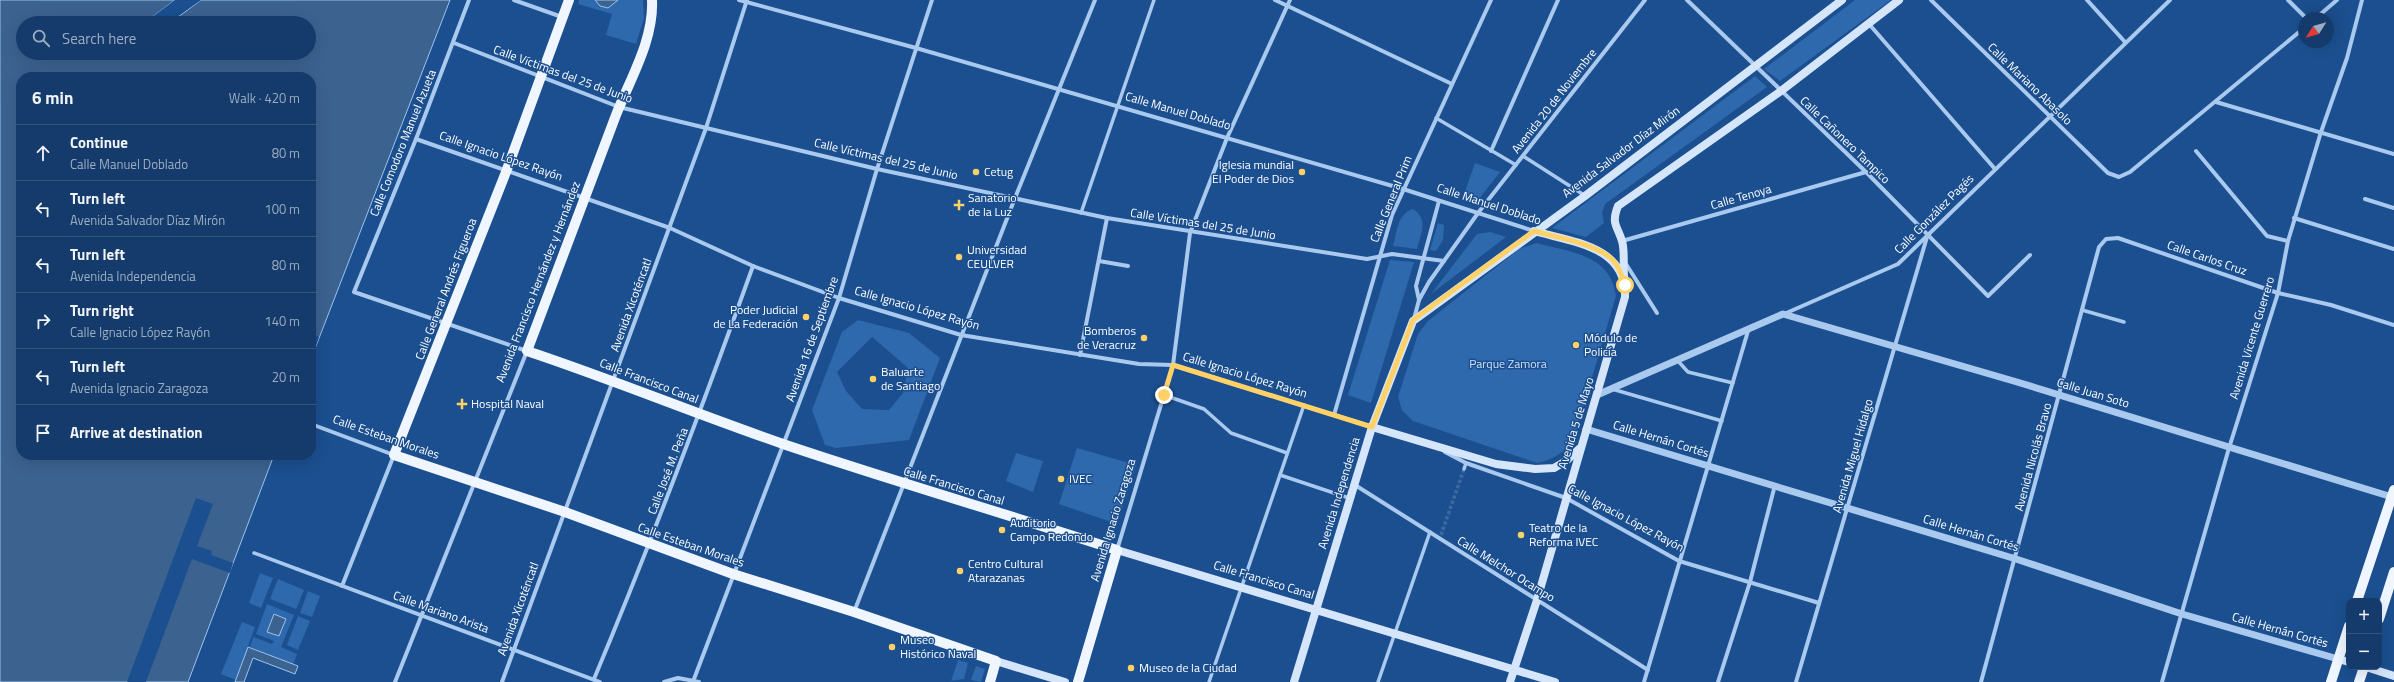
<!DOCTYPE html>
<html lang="en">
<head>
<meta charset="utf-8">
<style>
  body { margin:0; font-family:"Titillium Web",sans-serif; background:#214673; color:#f1f3f6 }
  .controls { position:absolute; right:12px; bottom:12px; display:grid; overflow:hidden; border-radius:8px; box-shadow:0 4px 16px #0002 }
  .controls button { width:36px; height:36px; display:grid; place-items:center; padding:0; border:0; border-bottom:1px solid #33557e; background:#143b6b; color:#f1f3f6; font:20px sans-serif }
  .compass { position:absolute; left:2298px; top:12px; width:36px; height:36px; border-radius:50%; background:#143b6b; box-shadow:0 4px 16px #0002; rotate:233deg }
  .stop { position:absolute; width:12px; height:12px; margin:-9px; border:3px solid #ffd166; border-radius:50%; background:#fff }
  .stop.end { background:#ffd166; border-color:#fff; box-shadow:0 1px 4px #0008 }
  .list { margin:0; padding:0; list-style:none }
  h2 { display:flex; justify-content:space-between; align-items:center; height:52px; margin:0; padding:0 16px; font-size:17px }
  h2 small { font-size:13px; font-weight:400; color:#9dadc1 }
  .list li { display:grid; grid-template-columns:26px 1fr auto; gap:12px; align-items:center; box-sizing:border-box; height:56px; padding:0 16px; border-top:1px solid #33557e }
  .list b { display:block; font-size:15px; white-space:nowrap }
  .list p { margin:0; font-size:13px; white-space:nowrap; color:#9dadc1 }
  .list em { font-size:13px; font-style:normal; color:#9dadc1 }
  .icon { flex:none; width:22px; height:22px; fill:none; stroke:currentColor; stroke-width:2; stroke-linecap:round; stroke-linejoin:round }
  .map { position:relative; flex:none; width:2394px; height:682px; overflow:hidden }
  .search { position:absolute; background:#143b6b; box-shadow:0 4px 16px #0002; left:16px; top:16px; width:300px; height:44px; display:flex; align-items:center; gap:10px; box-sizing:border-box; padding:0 14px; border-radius:22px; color:#9dadc1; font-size:15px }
  .panel { position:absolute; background:#143b6b; box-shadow:0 4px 16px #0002; left:16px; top:72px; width:300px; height:388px; border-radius:16px }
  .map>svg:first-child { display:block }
</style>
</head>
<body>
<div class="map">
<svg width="2394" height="682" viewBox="0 0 2394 682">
  <rect width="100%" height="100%" fill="#1b4f8f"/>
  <g fill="#2e69ad" fill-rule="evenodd">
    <path d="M 579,0 L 643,0 L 644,18 L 636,44 L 606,35 L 612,14 L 578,4 Z"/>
    <path d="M 1855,0 L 1891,0 L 1780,81 L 1764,69 Z"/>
    <path d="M 1755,76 L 1767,87 L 1605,204 L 1602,213 L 1604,223 L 1586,237 L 1552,228 Z"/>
    <path d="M 1475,163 L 1500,172 L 1479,199 L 1464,194 Z"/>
    <path d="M 1413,209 C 1429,220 1421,233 1417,249 L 1393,246 C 1397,232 1397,214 1413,209 Z"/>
    <path d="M 1438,223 L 1444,225 L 1443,240 L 1436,251 L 1430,250 Z"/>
    <path d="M 1490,232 L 1506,237 L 1431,294 L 1477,234 Z"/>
    <path d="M 1537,243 C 1572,253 1610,254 1616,296 L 1574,439 C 1564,453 1554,459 1537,463 L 1413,421 L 1402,410 L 1398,397 L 1418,334 L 1428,321 L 1519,249 Z"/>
    <path d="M 1390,260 L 1414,262 L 1371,403 L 1348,395 Z"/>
    <path d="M 858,320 L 909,333 L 940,358 L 909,440 L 836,448 L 825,445 L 812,410 L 842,332 ZM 872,337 L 908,368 L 903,393 L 889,410 L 862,409 L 846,391 L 837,372 Z"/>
    <path d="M 1077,448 L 1136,465 L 1117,524 L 1059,504 Z"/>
    <path d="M 1016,453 L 1043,461 L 1033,492 L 1006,481 Z"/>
    <path d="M 260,573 L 273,578 L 261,608 L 249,603 Z"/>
    <path d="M 278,579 L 304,590 L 296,609 L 270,599 Z"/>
    <path d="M 308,591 L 320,596 L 312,617 L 300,613 Z"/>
    <path d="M 267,604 L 294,615 L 281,647 L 297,654 L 293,665 L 250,647 L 253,637 L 272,644 L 274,641 L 256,634 Z"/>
    <path d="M 298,616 L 310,621 L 298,650 L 287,645 Z"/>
    <path d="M 242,622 L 255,627 L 236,680 L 221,674 Z"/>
    <path d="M 958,660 L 968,663 L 964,679 L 951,681 Z"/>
    <path d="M 976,666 L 985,669 L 981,682 L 971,680 Z"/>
  </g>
  <g fill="#3c6290" stroke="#9cc4f0">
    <path d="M 0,0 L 175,0 L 144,23 L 23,23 L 23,53 L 309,53 L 309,23 L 170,23 L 201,0 L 450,0 L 311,359 L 311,77 L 21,77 L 21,455 L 274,455 L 188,682 L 0,682 Z"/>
    <path d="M 595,0 L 618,0 L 608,8 L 600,6 Z"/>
    <path d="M 274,614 L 286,619 L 279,636 L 267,632 Z"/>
    <path d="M 248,647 L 298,666 L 295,674 L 253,658 L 244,682 L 235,682 Z"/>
  </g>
  <g fill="#1b4f8f">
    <path d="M 175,0 L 177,0 L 147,23 L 144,23 Z"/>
    <path d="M 198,0 L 201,0 L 168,23 L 168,21 Z"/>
    <path d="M 311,334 L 319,337 L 315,349 L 311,347 Z"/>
    <path d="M 196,498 L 213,504 L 197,546 L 212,551 L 211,555 L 233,563 L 230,573 L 192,559 L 146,682 L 127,682 Z"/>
  </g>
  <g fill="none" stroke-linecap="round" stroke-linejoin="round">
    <path stroke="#3d69a0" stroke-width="3.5" stroke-dasharray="3.5 2" stroke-linecap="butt" d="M 1441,535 L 1464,469"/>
    <g stroke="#a9c9ee" stroke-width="3.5">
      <path d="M 1436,118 L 1516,165"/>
      <path d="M 1523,156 L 1584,195"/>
      <path d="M 1081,213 L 1154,0"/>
      <path d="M 2082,310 L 2124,322"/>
      <path d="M 1678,361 L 1688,372 L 1733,383"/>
      <path d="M 1612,389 L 1722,421"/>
      <path d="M 1164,395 L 1204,409 L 1231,433 L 1287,453"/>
      <path d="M 1464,469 L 1466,463"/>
      <path d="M 1280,475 L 1349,498"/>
      <path d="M 254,553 L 297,569"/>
      <path d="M 1209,682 L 1304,405"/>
      <path d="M 1378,682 L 1430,532"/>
    </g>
    <g stroke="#a9c9ee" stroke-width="4">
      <path d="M 514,0 L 562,17"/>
      <path d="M 739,0 L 916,48 L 1403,189 L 1534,231"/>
      <path d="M 1275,0 L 1452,84"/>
      <path d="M 1687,0 L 1866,172 L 1988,296 L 2030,255"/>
      <path d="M 1931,0 L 2108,173 L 2119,177 L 2130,172 L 2304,28"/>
      <path d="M 2087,0 L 2125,42"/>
      <path d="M 2288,0 L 2306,18"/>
      <path d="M 2316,18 L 2337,0"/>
      <path d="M 1869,24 L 1995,169"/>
      <path d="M 454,43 L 619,107 L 877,169 L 1107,218 L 1367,259 L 1392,254 L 1444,261"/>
      <path d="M 2216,102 L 2394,154"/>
      <path d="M 416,139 L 670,228 L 753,266 L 839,298 L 961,335 L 1139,364 L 1173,365 L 1372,427"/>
      <path d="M 1491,151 L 1558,0"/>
      <path d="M 2196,151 L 2267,236 L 2288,241"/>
      <path d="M 2365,199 L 2394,208"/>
      <path d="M 2294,218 L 2394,249"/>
      <path d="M 1622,241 L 1866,172"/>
      <path d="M 1099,261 L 1128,266"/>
      <path d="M 1626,264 L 1657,313"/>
      <path d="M 1419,300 L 1416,286 L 1439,201"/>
      <path d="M 1784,314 L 1898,264 L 2170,0"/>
      <path d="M 1414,319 L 1419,300 L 1429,282 L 1478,213 L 1645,0"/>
      <path d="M 1080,355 L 1107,218"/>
      <path d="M 1334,415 L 1392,215 L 1491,0"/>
      <path d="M 311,424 L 394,455 L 342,586"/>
      <path d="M 1445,452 L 1466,463 L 1566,498 L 1679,561 L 1819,603"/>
      <path d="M 1355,485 L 1648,670"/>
      <path d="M 1117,550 L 1173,365 L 1190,233 L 1227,138 L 1290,0"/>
      <path d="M 297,569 L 600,682"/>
      <path d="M 854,612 L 1015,198 L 1095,0"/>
      <path d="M 594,679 C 651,543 703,405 753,266"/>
      <path d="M 694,679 L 839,298 L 877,169 L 932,0"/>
      <path d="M 395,682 L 527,351 L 354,292 L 416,139 L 469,0"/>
      <path d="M 502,682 L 706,128 L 747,0"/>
      <path d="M 664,682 L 678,678 L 699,682"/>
      <path d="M 1644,682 L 1748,331"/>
      <path d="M 1718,682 L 1750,582 L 1775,485"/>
      <path d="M 1796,682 L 1927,237"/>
      <path d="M 1981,682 L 2099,247 L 2106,239 L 2118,238 L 2278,293 L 2331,305 L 2394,325"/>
      <path d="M 2162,682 L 2229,448 L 2278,293 L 2288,241 L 2321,132 L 2347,58 L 2362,0"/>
    </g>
    <g stroke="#a9c9ee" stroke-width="7">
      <path d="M 1597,395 L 1783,314 L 2017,382 L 2392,497"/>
      <path d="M 1586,429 L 2016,559 L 2182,614 L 2338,659"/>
    </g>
    <g stroke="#d6e6fa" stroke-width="8">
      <path d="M 1624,276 C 1623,265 1625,251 1622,241 C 1617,225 1611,224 1618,206 L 1781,91 L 1899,0"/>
      <path d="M 1372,427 L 1496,464 L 1535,469 L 1554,468 L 1566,461 L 1579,449"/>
      <path d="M 1117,550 L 1555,682"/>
      <path d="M 2338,659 L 2349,662"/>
      <path d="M 996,661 L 1065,682"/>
      <path d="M 2366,667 L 2394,676"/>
      <path d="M 1294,682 L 1372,427 L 1413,321 L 1585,196 L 1842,0"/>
      <path d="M 1510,682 L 1537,600 L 1625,297 C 1627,246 1572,242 1534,231"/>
    </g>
    <g stroke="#f0f6ff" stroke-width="10">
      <path d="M 569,0 L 506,172 L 394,455 L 565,512 L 733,574 L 854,612 L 996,661 L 990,682"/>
      <path d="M 652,0 C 654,40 630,79 616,115 C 586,193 557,272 527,351 C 614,380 699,415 786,445 C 896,482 1007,514 1117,550 L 1078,682"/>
      <path d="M 2357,601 L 2394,490"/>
      <path d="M 2379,619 L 2394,572"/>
      <path d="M 2331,682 L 2349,626"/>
      <path d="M 2359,682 L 2364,667"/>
    </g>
  </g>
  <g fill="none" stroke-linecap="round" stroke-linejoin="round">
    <path stroke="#ffd166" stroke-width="5" d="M 1164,395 L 1173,365 L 1372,427 L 1413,320 L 1534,231 C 1555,237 1591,243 1608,256 C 1618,263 1621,274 1625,285"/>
  </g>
  <g fill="#ffd166" stroke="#1b4f8f" stroke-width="1.5">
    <circle cx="976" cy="172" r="4"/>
    <circle cx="1302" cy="172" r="4"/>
    <path d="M957 199h4v4h4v4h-4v4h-4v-4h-4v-4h4z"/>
    <circle cx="959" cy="257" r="4"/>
    <circle cx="806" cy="317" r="4"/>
    <circle cx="1144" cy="338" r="4"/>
    <circle cx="1576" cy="345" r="4"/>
    <circle cx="873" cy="379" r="4"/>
    <path d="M460 398h4v4h4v4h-4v4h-4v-4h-4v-4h4z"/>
    <circle cx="1061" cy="479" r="4"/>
    <circle cx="1002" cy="530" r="4"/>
    <circle cx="1521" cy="535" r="4"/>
    <circle cx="960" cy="571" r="4"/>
    <circle cx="892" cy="647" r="4"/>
    <circle cx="1131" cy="668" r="4"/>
  </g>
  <g text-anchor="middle" stroke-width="3" stroke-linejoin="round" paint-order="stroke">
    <g font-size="12" fill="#fff" stroke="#1b4f8f">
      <text transform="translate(563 74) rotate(20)" y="4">Calle Víctimas del 25 de Junio</text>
      <text transform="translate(2030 84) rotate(44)" y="4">Calle Mariano Abasolo</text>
      <text transform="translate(1554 101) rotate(-52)" y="4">Avenida 20 de Noviembre</text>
      <text transform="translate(1178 111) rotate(16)" y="4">Calle Manuel Doblado</text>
      <text transform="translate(1845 140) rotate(44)" y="4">Calle Cañonero Tampico</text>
      <text transform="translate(403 143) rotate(-68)" y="4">Calle Comodoro Manuel Azueta</text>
      <text transform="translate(1621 152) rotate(-37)" y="4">Avenida Salvador Díaz Mirón</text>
      <text transform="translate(501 156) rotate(19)" y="4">Calle Ignacio López Rayón</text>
      <text transform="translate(886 159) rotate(13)" y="4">Calle Víctimas del 25 de Junio</text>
      <text transform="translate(1741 197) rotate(-16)" y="4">Calle Tenoya</text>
      <text transform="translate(1391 199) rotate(-68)" y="4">Calle General Prim</text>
      <text transform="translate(1489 204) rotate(18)" y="4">Calle Manuel Doblado</text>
      <text transform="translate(1934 214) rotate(-45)" y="4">Calle González Pagés</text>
      <text transform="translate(1203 224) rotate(9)" y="4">Calle Víctimas del 25 de Junio</text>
      <text transform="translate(2207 258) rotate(19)" y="4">Calle Carlos Cruz</text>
      <text transform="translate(538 282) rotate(-69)" y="4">Avenida Francisco Hernández y Hernández</text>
      <text transform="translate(446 289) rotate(-69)" y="4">Calle General Andrés Figueroa</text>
      <text transform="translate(631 305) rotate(-70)" y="4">Avenida Xicoténcatl</text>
      <text transform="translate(917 308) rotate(16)" y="4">Calle Ignacio López Rayón</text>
      <text transform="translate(2252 338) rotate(-73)" y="4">Avenida Vicente Guerrero</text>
      <text transform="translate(812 339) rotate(-70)" y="4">Avenida 16 de Septiembre</text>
      <text transform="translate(1245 375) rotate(17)" y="4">Calle Ignacio López Rayón</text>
      <text transform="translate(649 381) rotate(21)" y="4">Calle Francisco Canal</text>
      <text transform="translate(2093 393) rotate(17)" y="4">Calle Juan Soto</text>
      <text transform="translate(1576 423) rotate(-73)" y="4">Avenida 5 de Mayo</text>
      <text transform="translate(386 437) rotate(19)" y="4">Calle Esteban Morales</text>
      <text transform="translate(1661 439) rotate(17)" y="4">Calle Hernán Cortés</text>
      <text transform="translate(1853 456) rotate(-74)" y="4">Avenida Miguel Hidalgo</text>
      <text transform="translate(2033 457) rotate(-75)" y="4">Avenida Nicolás Bravo</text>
      <text transform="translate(668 471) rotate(-69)" y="4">Calle José M. Peña</text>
      <text transform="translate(954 486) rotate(17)" y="4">Calle Francisco Canal</text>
      <text transform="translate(1339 493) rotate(-73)" y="4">Avenida Independencia</text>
      <text transform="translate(1626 518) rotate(28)" y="4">Calle Ignacio López Rayón</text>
      <text transform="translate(1113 520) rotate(-73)" y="4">Avenida Ignacio Zaragoza</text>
      <text transform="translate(1971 533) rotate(17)" y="4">Calle Hernán Cortés</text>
      <text transform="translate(691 545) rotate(19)" y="4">Calle Esteban Morales</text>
      <text transform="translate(1506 569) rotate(32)" y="4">Calle Melchor Ocampo</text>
      <text transform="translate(1264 580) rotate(17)" y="4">Calle Francisco Canal</text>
      <text transform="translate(518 609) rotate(-70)" y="4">Avenida Xicoténcatl</text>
      <text transform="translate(441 612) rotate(20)" y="4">Calle Mariano Arista</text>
      <text transform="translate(2280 630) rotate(16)" y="4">Calle Hernán Cortés</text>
    </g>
    <g font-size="12" fill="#fff" stroke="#1b4f8f" text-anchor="start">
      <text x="1294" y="169" text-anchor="end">Iglesia mundial<tspan x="1294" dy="14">El Poder de Dios</tspan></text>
      <text x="984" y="176">Cetug</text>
      <text x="968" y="202">Sanatorio<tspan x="968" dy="14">de la Luz</tspan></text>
      <text x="967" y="254">Universidad<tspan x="967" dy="14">CEULVER</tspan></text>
      <text x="798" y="314" text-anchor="end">Poder Judicial<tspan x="798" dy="14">de La Federación</tspan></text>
      <text x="1136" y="335" text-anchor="end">Bomberos<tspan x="1136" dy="14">de Veracruz</tspan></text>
      <text x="1584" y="342">Módulo de<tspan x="1584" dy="14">Policía</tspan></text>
      <text x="881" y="376">Baluarte<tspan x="881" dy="14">de Santiago</tspan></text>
      <text x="471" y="408">Hospital Naval</text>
      <text x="1069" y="483">IVEC</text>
      <text x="1010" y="527">Auditorio<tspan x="1010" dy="14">Campo Redondo</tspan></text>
      <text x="1529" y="532">Teatro de la<tspan x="1529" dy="14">Reforma IVEC</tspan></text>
      <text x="968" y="568">Centro Cultural<tspan x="968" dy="14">Atarazanas</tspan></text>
      <text x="900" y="644">Museo<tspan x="900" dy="14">Histórico Naval</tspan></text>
      <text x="1139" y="672">Museo de la Ciudad</text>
    </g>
    <g font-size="12" fill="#cfe3fa" stroke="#1b4f8f">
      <text x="1508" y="368">Parque Zamora</text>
    </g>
  </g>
</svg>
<div class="controls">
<button>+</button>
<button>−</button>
</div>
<svg class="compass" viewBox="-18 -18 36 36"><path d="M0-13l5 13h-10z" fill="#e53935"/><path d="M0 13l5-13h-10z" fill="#9dadc1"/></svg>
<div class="stop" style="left:1625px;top:285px"></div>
<div class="stop end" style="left:1164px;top:395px"></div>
<div class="search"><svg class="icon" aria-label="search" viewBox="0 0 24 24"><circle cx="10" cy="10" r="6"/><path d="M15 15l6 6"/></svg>Search here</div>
<section class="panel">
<h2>6 min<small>Walk · 420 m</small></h2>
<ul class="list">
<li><svg class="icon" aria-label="ahead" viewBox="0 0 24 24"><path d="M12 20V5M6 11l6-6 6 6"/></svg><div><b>Continue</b><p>Calle Manuel Doblado</p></div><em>80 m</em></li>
<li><svg class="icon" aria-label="left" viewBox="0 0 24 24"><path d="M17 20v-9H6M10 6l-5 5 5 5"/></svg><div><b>Turn left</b><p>Avenida Salvador Díaz Mirón</p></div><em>100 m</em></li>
<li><svg class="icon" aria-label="left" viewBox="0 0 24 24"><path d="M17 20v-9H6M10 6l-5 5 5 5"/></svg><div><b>Turn left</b><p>Avenida Independencia</p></div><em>80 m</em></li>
<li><svg class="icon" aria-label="right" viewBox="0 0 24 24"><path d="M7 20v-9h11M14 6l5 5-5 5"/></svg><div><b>Turn right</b><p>Calle Ignacio López Rayón</p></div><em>140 m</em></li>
<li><svg class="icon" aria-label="left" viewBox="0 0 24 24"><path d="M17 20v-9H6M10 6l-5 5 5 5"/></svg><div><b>Turn left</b><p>Avenida Ignacio Zaragoza</p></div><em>20 m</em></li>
<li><svg class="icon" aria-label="arrive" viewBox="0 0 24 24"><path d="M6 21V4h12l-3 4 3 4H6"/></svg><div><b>Arrive at destination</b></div></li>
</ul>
</section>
</div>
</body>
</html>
